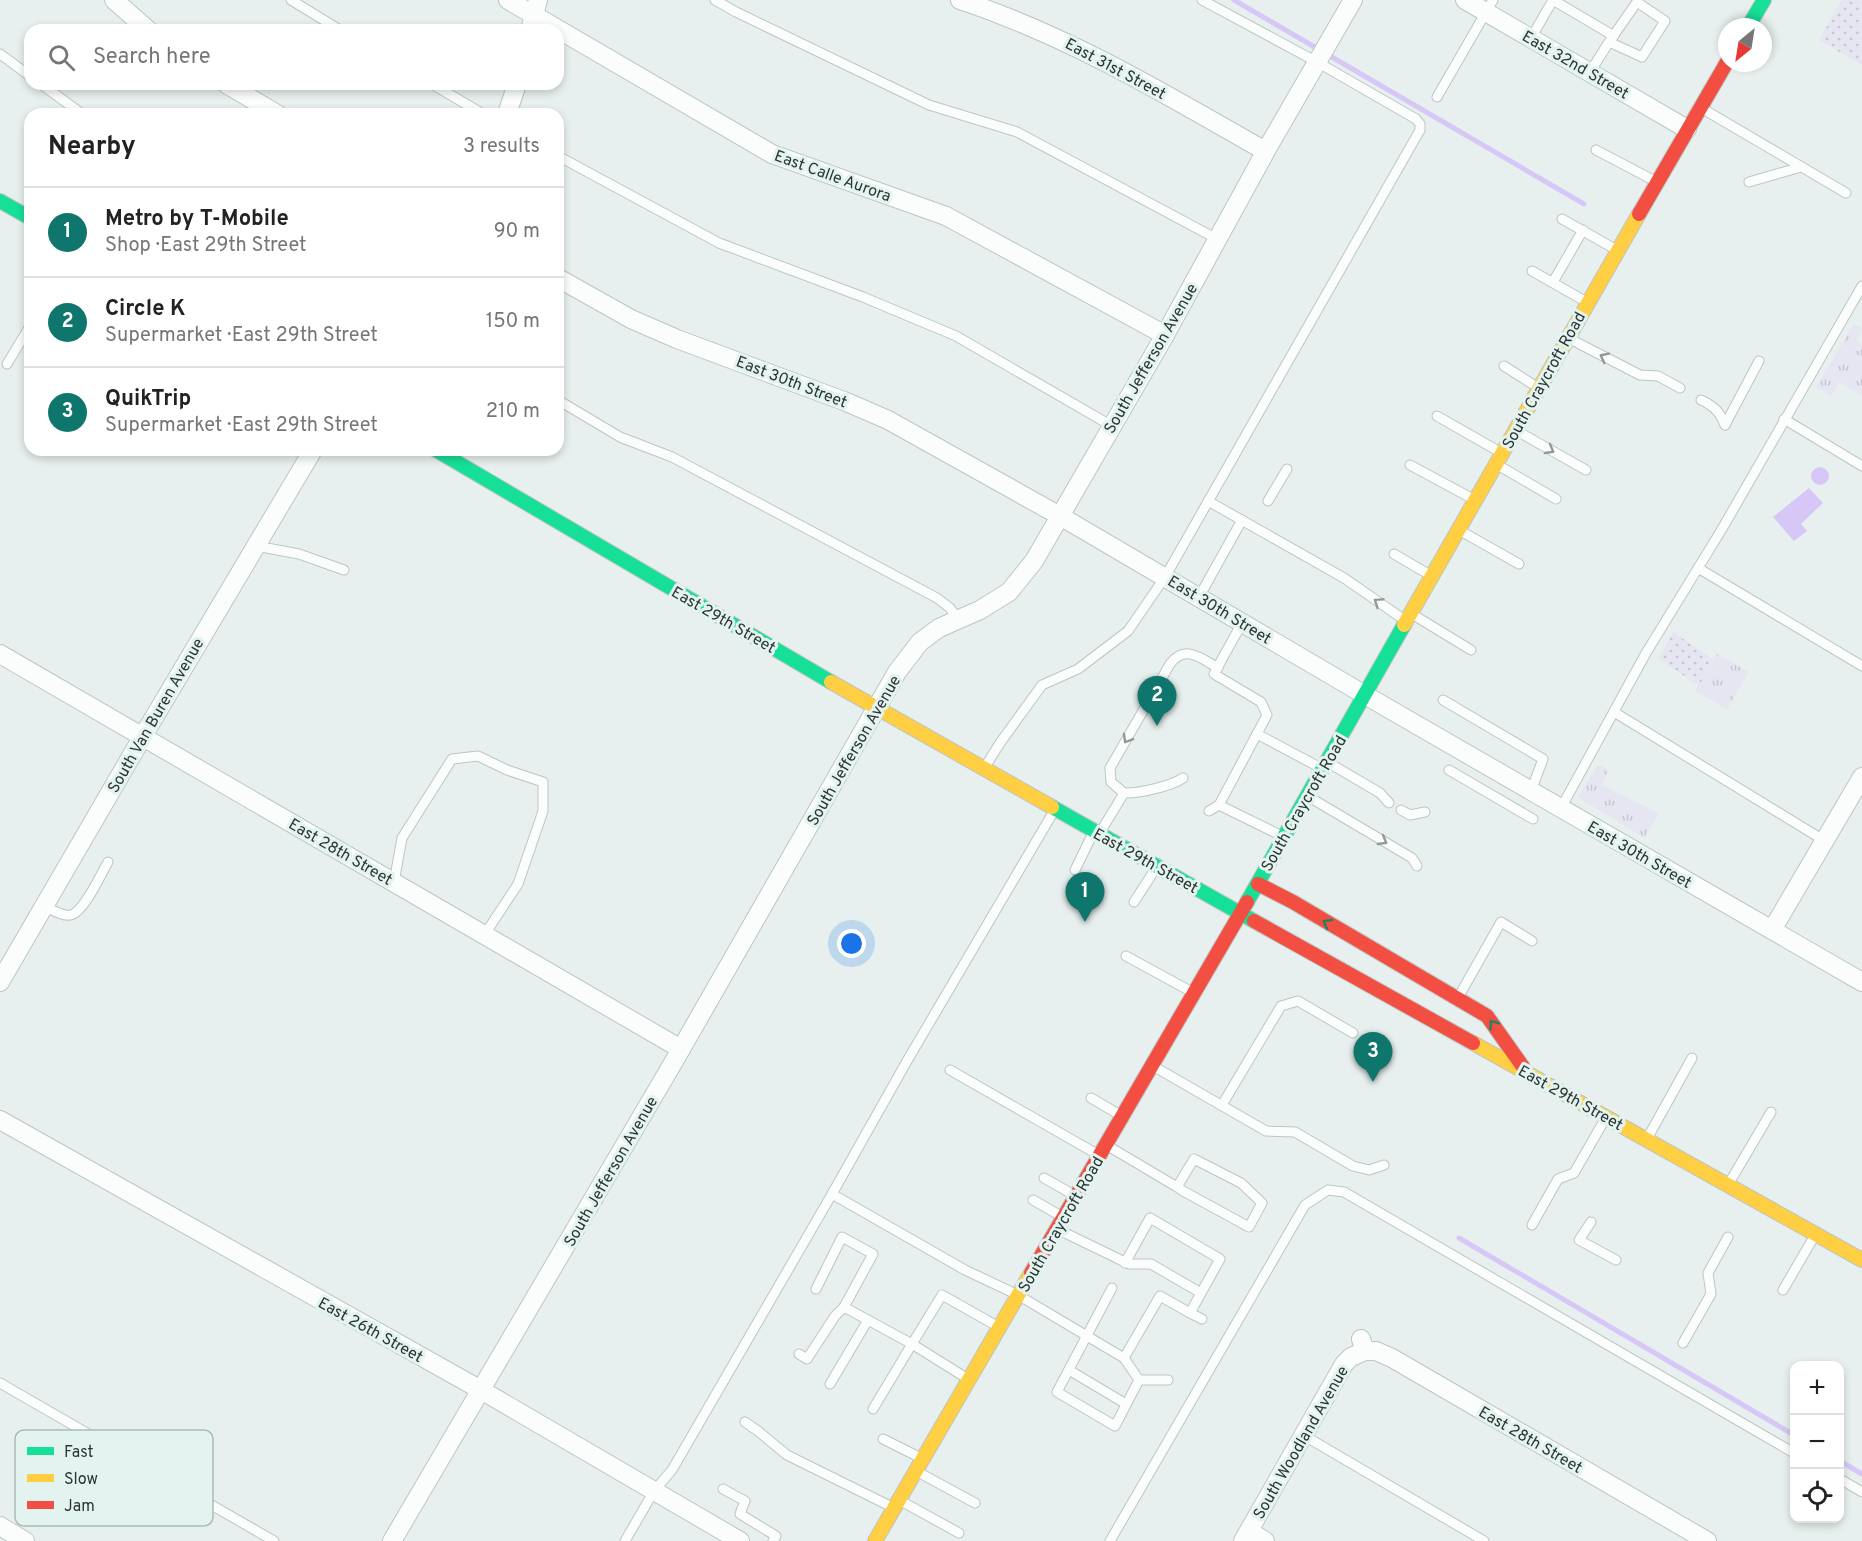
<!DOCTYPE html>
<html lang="en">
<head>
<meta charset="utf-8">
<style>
  body { margin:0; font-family:Overpass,sans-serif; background:#f2f2f2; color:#222 }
  .controls { position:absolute; right:18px; bottom:18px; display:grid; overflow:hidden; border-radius:12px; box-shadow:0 3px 9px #0003 }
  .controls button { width:54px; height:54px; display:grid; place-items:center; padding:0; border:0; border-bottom:2px solid #e0e0e0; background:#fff; color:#222; font:30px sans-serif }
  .compass { position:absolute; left:1718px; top:18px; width:54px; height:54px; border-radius:50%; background:#fff; box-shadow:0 3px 9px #0003; rotate:210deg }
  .you { position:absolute; left:852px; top:944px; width:21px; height:21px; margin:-15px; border:4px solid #fff; border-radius:50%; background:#1a73e8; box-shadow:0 0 0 9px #1a73e833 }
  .badge { display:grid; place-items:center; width:39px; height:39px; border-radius:50%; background:#0f766e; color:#fff; font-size:20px; font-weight:700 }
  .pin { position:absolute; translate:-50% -50px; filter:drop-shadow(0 2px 3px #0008) }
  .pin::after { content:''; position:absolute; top:32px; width:21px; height:18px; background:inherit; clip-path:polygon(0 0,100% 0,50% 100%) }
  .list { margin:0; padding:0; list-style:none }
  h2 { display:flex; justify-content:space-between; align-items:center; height:78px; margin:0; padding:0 24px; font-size:26px }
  h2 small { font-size:20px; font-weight:400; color:#767676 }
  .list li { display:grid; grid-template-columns:39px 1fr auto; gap:18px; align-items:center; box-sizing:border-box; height:90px; padding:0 24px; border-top:2px solid #e0e0e0 }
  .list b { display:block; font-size:22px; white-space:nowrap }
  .list p { margin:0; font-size:20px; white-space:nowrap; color:#767676 }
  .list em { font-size:20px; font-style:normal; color:#767676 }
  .icon { flex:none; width:33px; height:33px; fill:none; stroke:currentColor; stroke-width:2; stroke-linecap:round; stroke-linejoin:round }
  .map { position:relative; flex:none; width:1862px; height:1541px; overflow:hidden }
  .search { position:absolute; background:#fff; box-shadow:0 3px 9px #0003; left:24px; top:24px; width:540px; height:66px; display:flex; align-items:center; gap:15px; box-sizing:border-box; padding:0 21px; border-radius:18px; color:#767676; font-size:22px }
  .panel { position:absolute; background:#fff; box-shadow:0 3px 9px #0003; left:24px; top:108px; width:540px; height:348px; border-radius:18px }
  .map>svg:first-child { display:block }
</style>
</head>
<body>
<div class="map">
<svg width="1862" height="1541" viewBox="0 0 1862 1541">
  <defs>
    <pattern id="grass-tufts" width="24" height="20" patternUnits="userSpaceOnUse" patternTransform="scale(1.5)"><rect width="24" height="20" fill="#e6e5f2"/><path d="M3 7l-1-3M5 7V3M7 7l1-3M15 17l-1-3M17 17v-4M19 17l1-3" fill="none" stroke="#c6c5d0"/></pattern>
    <pattern id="park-dots" width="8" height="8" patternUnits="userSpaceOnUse" patternTransform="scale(1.5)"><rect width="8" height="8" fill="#e6e5f2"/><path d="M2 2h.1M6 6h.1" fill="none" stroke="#c6c5d0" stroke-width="1.8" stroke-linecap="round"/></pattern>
  </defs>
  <rect width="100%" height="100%" fill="#e7f0ee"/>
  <g fill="url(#grass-tufts)">
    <path d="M 1854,324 L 1862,329 L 1857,341 L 1862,344 L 1862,395 L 1839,382 L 1831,396 L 1816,387 Z"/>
    <path d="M 1717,654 L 1749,672 L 1727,709 L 1695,691 Z"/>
    <path d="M 1598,765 L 1609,770 L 1601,784 L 1659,814 L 1644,838 L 1578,797 Z"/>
  </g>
  <g fill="url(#park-dots)">
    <path d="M 1842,0 L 1862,0 L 1862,65 L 1819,40 Z"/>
    <path d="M 1673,632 L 1713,659 L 1699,686 L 1659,659 Z"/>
  </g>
  <g fill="#d7c7f6">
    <circle cx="1820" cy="476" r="9"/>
    <path d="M 1809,488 L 1823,503 L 1801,524 L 1807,531 L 1794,541 L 1773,517 Z"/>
  </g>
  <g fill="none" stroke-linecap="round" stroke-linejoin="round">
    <g stroke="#d7c7f6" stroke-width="5">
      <path d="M 1234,0 L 1584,204"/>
      <path d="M 1459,1238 L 1794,1435"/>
      <path d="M 1840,1461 L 1862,1474"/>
    </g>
    <defs>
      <g id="lane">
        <path d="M 291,0 L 340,30"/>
        <path d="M 715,0 L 736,12 L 929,105 L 1017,132 L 1217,239"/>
        <path d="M 1531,38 L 1553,0 L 1614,36"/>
        <path d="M 0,54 L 30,76"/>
        <path d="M 1590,72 L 1609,42 L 1642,57 L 1665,21 L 1637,2 L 1609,42"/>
        <path d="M 41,84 L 82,114"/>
        <path d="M 432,84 L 483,114"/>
        <path d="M 1437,97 L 1493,0"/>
        <path d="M 1703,109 L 1846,193"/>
        <path d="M 1596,150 L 1655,181"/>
        <path d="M 558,156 L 719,243 L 863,297 L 956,336 L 1112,426"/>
        <path d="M 1749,182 L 1801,167"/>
        <path d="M 1562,219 L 1615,249"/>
        <path d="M 1532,271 L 1585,301"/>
        <path d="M 1553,282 L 1583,230"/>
        <path d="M 1570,339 L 1640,375 L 1658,376 L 1680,388"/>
        <path d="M 7,364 L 30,326"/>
        <path d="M 1504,366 L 1537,387"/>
        <path d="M 558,400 L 620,437 L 672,457 L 937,598 L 950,608 L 958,620"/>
        <path d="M 1701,400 C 1714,406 1720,412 1725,425"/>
        <path d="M 1437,416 L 1500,452"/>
        <path d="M 1784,419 L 1862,466"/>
        <path d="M 1725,425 L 1759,361"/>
        <path d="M 1517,431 L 1586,470"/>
        <path d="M 1496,464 L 1556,499"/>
        <path d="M 1410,465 L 1473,499"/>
        <path d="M 1208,501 L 1344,578 L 1406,621"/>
        <path d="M 1268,501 L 1287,469"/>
        <path d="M 1459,530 L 1519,564"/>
        <path d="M 256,546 L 299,554 L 344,570"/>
        <path d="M 1394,554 L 1430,575"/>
        <path d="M 1698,568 L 1862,666"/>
        <path d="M 1199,597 L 1242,520"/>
        <path d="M 1412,614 L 1471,650"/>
        <path d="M 1215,672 L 1242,623"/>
        <path d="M 1443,700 L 1543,759 L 1531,791"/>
        <path d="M 1614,712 L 1825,841"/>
        <path d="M 1257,734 L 1321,768"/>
        <path d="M 1329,763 L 1380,793 L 1389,803"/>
        <path d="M 985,767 L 1000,743 L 1042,685 L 1078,669 L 1128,631 L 1165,577 L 1420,130 L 1420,124 L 1416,119 L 1317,62 L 1202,0"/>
        <path d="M 1449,770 L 1533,819"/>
        <path d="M 1124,793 L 1111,782 L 1110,768 L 1170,664 C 1185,644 1201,658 1218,668"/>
        <path d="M 1309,797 L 1412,858 L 1417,866"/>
        <path d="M 1219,805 L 1282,836"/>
        <path d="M 1561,808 L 1646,653 L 1722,529 L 1862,286"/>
        <path d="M 1401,810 L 1410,815 L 1425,812"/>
        <path d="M 1209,811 L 1219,805 L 1267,715 L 1261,702 L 1214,674"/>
        <path d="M 1101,831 L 1124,793 C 1137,794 1172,786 1183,778"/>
        <path d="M 1075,870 L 1093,833"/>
        <path d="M 394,882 L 402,838 L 452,759 L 478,756 L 507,770 L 543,782 L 543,811 L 518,884 L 485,934"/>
        <path d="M 1134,902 L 1156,868"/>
        <path d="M 44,906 C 51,909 63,917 71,915 C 84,912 101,874 108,862"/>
        <path d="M 1126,956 L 1192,992"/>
        <path d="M 1459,996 L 1501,922 L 1532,941"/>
        <path d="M 1153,1066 L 1266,1131 L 1295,1132 L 1353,1166 L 1369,1170 L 1384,1165"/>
        <path d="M 950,1070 L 1097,1154"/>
        <path d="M 1091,1098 L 1120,1115"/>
        <path d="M 1222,1105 L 1281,1006 L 1298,1001 L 1353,1033"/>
        <path d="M 1648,1137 L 1692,1058"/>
        <path d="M 1108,1146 L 1177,1187 L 1183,1191 L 1249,1227 L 1262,1203 L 1241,1183 L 1194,1159 L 1177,1187"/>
        <path d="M 1044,1178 L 1074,1195"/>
        <path d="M 1728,1185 L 1771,1112"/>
        <path d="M 832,1194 L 907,1061 L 1054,811"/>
        <path d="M 1033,1200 L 1061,1216"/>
        <path d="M 1591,1222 L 1579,1240 L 1616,1260"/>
        <path d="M 1532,1225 L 1558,1179 L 1574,1173 L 1605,1119"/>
        <path d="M 1059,1230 L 1129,1264 L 1151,1264 L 1201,1293"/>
        <path d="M 816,1289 L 842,1237 L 873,1254 L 844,1307 L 912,1344 L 873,1409"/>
        <path d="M 1783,1290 L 1815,1235"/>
        <path d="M 1190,1313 L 1202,1319"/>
        <path d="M 1683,1343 L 1711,1294 L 1708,1273 L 1728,1237"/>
        <path d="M 799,1354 L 807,1359 L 835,1316 L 844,1307"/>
        <path d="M 1124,1358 L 1160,1296 L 1190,1313 L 1220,1259 L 1150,1218 L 1125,1263"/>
        <path d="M 1069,1370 L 1126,1404"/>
        <path d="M 968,1379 L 912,1344 L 942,1295 L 997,1326"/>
        <path d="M 1139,1380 L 1168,1380"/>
        <path d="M 0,1383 L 274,1541"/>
        <path d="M 830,1384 L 868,1320"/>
        <path d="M 745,1422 L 758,1431 L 787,1455 L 892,1507"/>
        <path d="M 1303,1435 L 1484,1541"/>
        <path d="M 883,1439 L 921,1458"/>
        <path d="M 916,1471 L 975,1503"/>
        <path d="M 1840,1479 L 1862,1492"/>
        <path d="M 723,1489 L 745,1501 L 740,1514 L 776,1536 L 773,1541"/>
        <path d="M 901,1501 L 959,1533"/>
        <path d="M 625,1541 L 654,1491 L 672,1470 L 832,1194 L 965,1270 L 1018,1295 L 1124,1358 L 1139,1380 L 1115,1426 L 1057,1392 L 1112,1288"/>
        <path d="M 1110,1541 L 1305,1205 L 1328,1190 L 1344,1192 L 1794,1453"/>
      </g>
      <g id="street">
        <path d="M 114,0 L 148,30"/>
        <path d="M 508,0 L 772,154 L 946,216 L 1165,335"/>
        <path d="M 960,0 C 1071,37 1165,94 1265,151"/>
        <path d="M 1465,0 L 1687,129"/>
        <path d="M 530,30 L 538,0"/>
        <path d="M 226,84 L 277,114"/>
        <path d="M 507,114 L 517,84"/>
        <path d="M 558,278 L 631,319 L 677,339 L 844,401 L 888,420 L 1060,516 L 1365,695 L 1862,982"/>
        <path d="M 0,654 L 681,1049"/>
        <path d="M 1772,930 L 1862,777"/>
        <path d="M 0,982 L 143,736 L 313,450"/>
        <path d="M 0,1120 L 481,1390 L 740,1541"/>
        <path d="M 1361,1339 L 1365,1351 L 1376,1351 L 1392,1358 L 1707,1541"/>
        <path d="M 0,1526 L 25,1541"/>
        <path d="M 1249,1531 L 1265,1541"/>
        <path d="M 392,1541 L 673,1063 L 897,672 L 920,642 L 939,628 L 980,610 L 1009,592 L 1034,561 L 1165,335 L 1268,147 L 1353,0"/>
        <path d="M 1243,1541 L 1344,1364 L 1351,1357 L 1365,1351"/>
      </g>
      <g id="fast">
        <path d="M 1748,27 L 1764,0"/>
        <path d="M 0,201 L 30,218"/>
        <path d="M 436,450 L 831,682"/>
        <path d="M 1052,807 L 1254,921"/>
        <path d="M 1247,902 L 1404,625"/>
      </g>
      <g id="slow">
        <path d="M 1404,625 L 1639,214"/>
        <path d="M 831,682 L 1052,807"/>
        <path d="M 1473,1043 L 1862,1260"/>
        <path d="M 875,1541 L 1031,1273"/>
      </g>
      <g id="jam">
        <path d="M 1639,214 L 1727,62"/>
        <path d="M 1258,884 L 1293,902 L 1487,1016 L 1523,1067"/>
        <path d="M 1254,921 L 1473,1043"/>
        <path d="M 1031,1273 L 1247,902"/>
      </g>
    </defs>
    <use href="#lane" stroke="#bec5c3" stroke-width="11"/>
    <use href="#street" stroke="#bec5c3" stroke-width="20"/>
    <use href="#fast" stroke="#bec5c3" stroke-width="16"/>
    <use href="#slow" stroke="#bec5c3" stroke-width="16"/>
    <use href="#jam" stroke="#bec5c3" stroke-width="16"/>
    <use href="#lane" stroke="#fbfdfc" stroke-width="9"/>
    <use href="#street" stroke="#fbfdfc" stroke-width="18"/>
    <use href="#fast" stroke="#16e098" stroke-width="14"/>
    <use href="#slow" stroke="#ffcf43" stroke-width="14"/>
    <use href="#jam" stroke="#f24e42" stroke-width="14"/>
  </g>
  <defs><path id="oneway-chevron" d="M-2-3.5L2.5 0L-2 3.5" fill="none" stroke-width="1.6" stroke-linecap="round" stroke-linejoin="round" transform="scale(1.5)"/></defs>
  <g stroke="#949897">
    <use href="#oneway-chevron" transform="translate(1604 357) rotate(-153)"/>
    <use href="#oneway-chevron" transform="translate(1550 450) rotate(30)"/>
    <use href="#oneway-chevron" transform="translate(1378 602) rotate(-146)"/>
    <use href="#oneway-chevron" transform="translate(1127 739) rotate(120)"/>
    <use href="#oneway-chevron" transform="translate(1383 841) rotate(30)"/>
  </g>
  <g stroke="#238160">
    <use href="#oneway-chevron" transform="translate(1327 923) rotate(-150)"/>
    <use href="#oneway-chevron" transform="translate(1493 1024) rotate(-126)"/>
  </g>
  <g text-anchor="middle" stroke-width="6" stroke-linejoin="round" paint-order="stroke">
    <g font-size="16" fill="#2d3432" stroke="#e3f4f0">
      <text transform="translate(1576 64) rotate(30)" y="6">East 32nd Street</text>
      <text transform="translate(1116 68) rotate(28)" y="6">East 31st Street</text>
      <text transform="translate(833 175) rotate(20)" y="6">East Calle Aurora</text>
      <text transform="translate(1150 358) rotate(-60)" y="6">South Jefferson Avenue</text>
      <text transform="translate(1543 380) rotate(-61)" y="6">South Craycroft Road</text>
      <text transform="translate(792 381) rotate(21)" y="6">East 30th Street</text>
      <text transform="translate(1220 609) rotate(31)" y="6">East 30th Street</text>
      <text transform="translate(724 619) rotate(30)" y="6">East 29th Street</text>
      <text transform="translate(155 715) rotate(-60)" y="6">South Van Buren Avenue</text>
      <text transform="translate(853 750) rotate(-60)" y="6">South Jefferson Avenue</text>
      <text transform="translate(1303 803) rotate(-60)" y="6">South Craycroft Road</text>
      <text transform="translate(341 851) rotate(30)" y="6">East 28th Street</text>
      <text transform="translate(1640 854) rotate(30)" y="6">East 30th Street</text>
      <text transform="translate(1146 860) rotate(29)" y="6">East 29th Street</text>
      <text transform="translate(1571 1097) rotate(29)" y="6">East 29th Street</text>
      <text transform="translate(610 1171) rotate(-60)" y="6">South Jefferson Avenue</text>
      <text transform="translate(1060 1224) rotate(-60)" y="6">South Craycroft Road</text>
      <text transform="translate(371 1329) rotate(29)" y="6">East 26th Street</text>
      <text transform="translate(1531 1439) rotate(30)" y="6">East 28th Street</text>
      <text transform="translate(1300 1442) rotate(-60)" y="6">South Woodland Avenue</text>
    </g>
  </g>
  <rect x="15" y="1430" width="198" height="96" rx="9" fill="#e3f4f0" stroke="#acbab7" stroke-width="1.5"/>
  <rect x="27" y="1447" width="27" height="8" fill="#16e098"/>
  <rect x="27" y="1474" width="27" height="8" fill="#ffcf43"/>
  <rect x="27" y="1501" width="27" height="8" fill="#f24e42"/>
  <g font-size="16" fill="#2d3432">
    <text x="64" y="1457">Fast</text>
    <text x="64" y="1484">Slow</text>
    <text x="64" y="1511">Jam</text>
  </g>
</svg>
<div class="controls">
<button>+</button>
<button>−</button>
<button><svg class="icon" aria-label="locate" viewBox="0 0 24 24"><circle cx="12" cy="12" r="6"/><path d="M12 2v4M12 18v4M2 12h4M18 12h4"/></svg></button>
</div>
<svg class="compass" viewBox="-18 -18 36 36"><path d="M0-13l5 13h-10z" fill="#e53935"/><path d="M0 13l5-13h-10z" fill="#767676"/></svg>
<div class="you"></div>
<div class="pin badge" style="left:1085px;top:922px">1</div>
<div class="pin badge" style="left:1157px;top:726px">2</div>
<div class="pin badge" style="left:1373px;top:1082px">3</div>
<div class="search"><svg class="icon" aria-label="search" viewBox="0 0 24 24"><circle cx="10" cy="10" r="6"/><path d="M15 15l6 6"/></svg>Search here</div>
<section class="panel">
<h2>Nearby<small>3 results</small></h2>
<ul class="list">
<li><span class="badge">1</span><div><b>Metro by T-Mobile</b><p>Shop · East 29th Street</p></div><em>90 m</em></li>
<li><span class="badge">2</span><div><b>Circle K</b><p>Supermarket · East 29th Street</p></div><em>150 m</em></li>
<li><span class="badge">3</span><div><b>QuikTrip</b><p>Supermarket · East 29th Street</p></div><em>210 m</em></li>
</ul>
</section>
</div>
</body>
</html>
